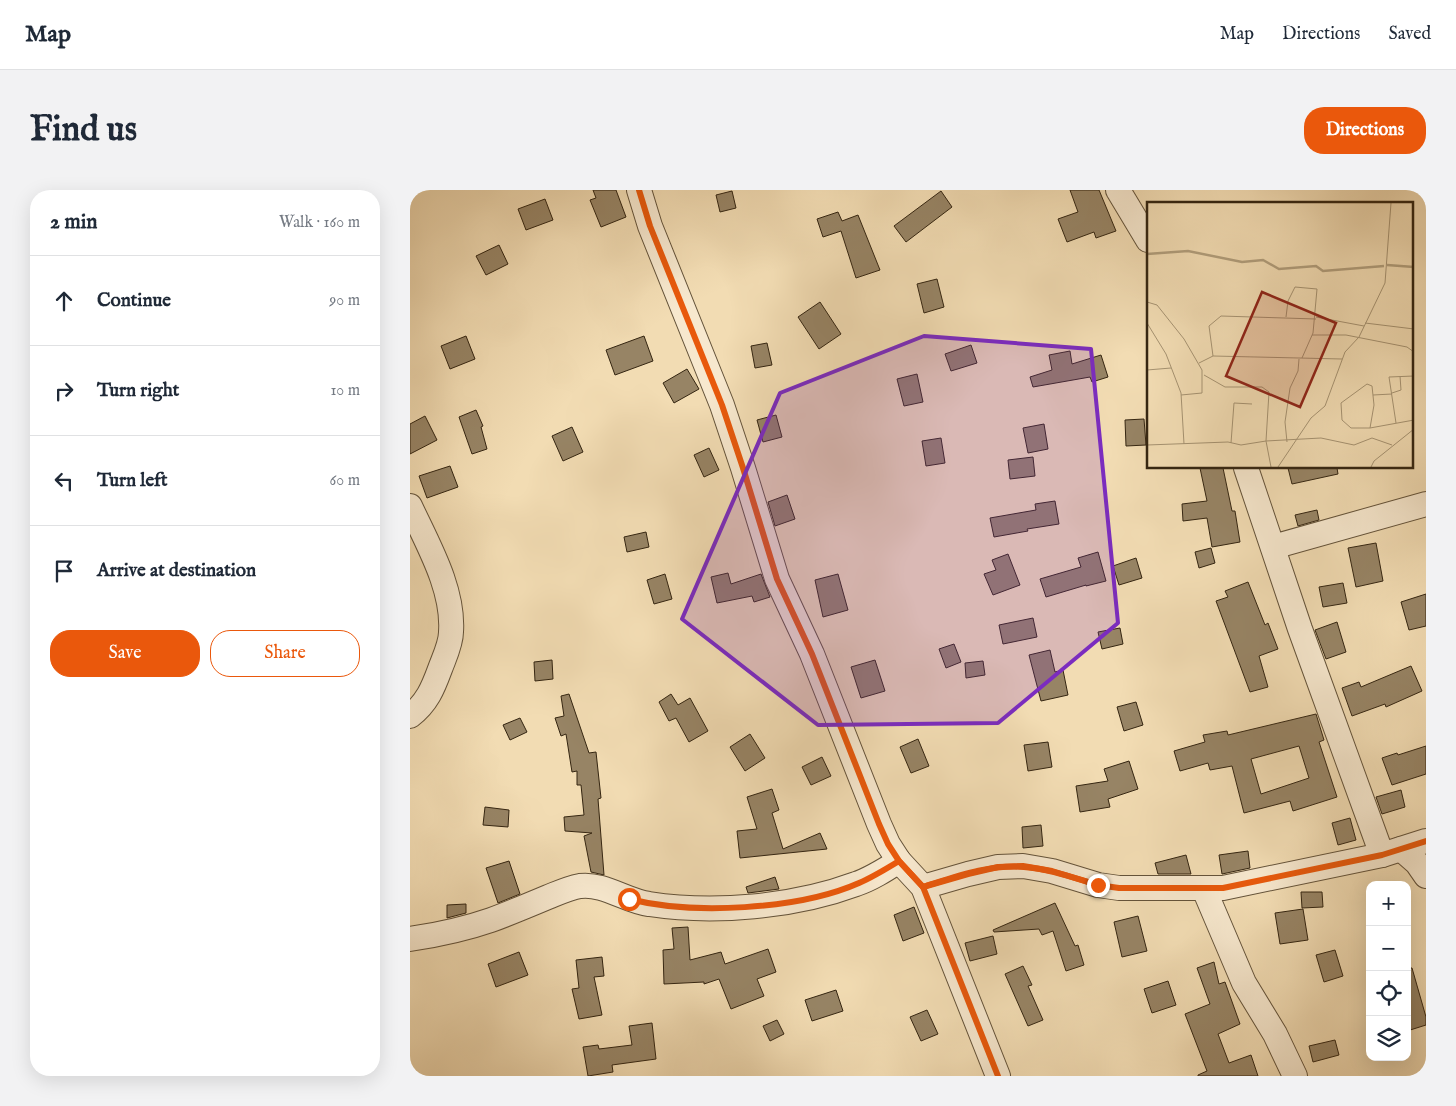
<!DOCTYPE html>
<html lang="en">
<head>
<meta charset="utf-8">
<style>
  body { margin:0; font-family:"IM FELL English",serif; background:#f2f2f3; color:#1f2937 }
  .controls { position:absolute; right:15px; bottom:15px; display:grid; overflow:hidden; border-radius:10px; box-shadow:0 5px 20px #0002 }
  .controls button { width:45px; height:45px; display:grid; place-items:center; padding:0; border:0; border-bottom:1px solid #e0e1e3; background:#fff; color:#1f2937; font:25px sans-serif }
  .stop { position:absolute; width:15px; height:15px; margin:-11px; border:4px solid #ea580c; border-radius:50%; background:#fff }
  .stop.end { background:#ea580c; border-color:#fff; box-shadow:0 1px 5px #0008 }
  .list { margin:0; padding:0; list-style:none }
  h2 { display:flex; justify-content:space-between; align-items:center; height:65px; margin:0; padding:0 20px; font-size:21px }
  h2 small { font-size:16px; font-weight:400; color:#747a83 }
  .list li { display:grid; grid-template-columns:32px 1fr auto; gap:15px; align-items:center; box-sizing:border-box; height:90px; padding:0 20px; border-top:1px solid #e0e1e3 }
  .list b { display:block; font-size:19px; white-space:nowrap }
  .list em { font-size:16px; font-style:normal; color:#747a83 }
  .actions { display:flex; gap:10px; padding:15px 20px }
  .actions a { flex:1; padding:11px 0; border:1px solid #ea580c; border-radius:20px; text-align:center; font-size:18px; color:#ea580c }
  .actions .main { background:#ea580c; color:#fff }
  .icon { flex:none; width:28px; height:28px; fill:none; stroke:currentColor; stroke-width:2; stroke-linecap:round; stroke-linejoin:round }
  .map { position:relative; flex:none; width:1016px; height:886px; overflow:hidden; border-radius:20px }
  header { display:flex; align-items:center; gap:30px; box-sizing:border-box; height:70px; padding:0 25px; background:#fff; border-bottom:1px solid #e0e1e3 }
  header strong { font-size:24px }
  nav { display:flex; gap:28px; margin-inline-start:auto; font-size:18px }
  .intro { display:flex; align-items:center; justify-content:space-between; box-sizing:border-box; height:120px; padding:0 30px }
  h1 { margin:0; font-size:35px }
  .button { padding:12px 22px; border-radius:20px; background:#ea580c; color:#fff; font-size:18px; font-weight:700 }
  main { display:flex; gap:30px; padding:0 30px }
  aside { flex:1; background:#fff; border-radius:20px; box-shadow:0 5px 20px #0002 }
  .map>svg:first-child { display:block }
</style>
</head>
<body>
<header>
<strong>Map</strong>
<nav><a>Map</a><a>Directions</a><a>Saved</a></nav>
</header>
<div class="intro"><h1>Find us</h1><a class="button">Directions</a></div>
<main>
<aside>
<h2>2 min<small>Walk · 160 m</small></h2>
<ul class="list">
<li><svg class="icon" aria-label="ahead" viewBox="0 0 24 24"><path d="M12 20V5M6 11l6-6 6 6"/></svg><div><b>Continue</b></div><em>90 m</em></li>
<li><svg class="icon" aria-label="right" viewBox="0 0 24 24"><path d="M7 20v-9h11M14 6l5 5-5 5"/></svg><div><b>Turn right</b></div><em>10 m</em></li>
<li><svg class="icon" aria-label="left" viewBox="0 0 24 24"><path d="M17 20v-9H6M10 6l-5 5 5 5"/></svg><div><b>Turn left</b></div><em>60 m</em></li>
<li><svg class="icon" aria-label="arrive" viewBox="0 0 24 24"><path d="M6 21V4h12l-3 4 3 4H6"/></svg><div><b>Arrive at destination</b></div></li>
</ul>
<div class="actions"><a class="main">Save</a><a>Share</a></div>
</aside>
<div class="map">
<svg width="1016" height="886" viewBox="0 0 1016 886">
  <rect width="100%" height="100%" fill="#f2dcb3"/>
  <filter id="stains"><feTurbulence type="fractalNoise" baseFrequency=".004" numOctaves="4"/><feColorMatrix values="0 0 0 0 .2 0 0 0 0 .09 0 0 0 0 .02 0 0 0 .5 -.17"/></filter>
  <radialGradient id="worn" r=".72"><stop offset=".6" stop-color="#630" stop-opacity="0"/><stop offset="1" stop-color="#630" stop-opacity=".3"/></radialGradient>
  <g fill="#978465" stroke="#342511" fill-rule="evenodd">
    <path d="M 183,0 L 206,0 L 216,27 L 191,37 L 180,10 L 186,8 Z"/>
    <path d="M 660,0 L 689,0 L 706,41 L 686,48 L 684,42 L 657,52 L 648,29 L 668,22 Z"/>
    <path d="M 322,1 L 326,18 L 310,22 L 306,5 Z"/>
    <path d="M 531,1 L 542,17 L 496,52 L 484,36 Z"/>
    <path d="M 135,9 L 143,30 L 116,40 L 108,19 Z"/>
    <path d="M 428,22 L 432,31 L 448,25 L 470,80 L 446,88 L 431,41 L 413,47 L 407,29 Z"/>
    <path d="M 89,55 L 98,74 L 76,85 L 66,66 Z"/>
    <path d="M 527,89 L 534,117 L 514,123 L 507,94 Z"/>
    <path d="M 410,112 L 431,144 L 409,159 L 388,127 Z"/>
    <path d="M 56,146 L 65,169 L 40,179 L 31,156 Z"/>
    <path d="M 234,146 L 243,171 L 205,185 L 196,160 Z"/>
    <path d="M 357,153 L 362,175 L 345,178 L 341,156 Z"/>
    <path d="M 561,155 L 567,173 L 541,181 L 535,164 Z"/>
    <path d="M 660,161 L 662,174 L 691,165 L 698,187 L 682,192 L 680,187 L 623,197 L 620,187 L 642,180 L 639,165 Z"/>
    <path d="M 277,179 L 289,199 L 264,213 L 253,193 Z"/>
    <path d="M 507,184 L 513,212 L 494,216 L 487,189 Z"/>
    <path d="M 66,220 L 73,236 L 71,237 L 77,259 L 62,264 L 49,227 Z"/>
    <path d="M 366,225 L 372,247 L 353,252 L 347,230 Z"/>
    <path d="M 15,226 L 27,250 L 0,264 L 0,234 Z"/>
    <path d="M 734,229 L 736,255 L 716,256 L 715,230 Z"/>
    <path d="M 634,234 L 638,259 L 618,263 L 613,238 Z"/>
    <path d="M 162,237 L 173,262 L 153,271 L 142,246 Z"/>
    <path d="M 531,248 L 535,273 L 516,276 L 512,251 Z"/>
    <path d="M 299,258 L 309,280 L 294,287 L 284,265 Z"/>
    <path d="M 623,267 L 625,286 L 600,289 L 598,270 Z"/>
    <path d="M 40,276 L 48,297 L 17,308 L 9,286 Z"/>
    <path d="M 790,278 L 813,278 L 822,321 L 825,321 L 830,352 L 802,357 L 797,328 L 773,331 L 772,314 L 797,311 Z"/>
    <path d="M 878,278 L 927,278 L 928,284 L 882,294 Z"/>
    <path d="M 377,305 L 385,329 L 365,336 L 358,312 Z"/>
    <path d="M 645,311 L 649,334 L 617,339 L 618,341 L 584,347 L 580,328 L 626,320 L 625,314 Z"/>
    <path d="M 907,320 L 909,330 L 888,336 L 885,325 Z"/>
    <path d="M 236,342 L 239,357 L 217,362 L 214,347 Z"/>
    <path d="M 966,353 L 973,391 L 946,397 L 938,358 Z"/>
    <path d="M 801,358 L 805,373 L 789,378 L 785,362 Z"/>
    <path d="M 688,362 L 696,391 L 676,396 L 676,395 L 636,407 L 630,389 L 671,377 L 668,368 Z"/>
    <path d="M 598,364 L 610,395 L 583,405 L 574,384 L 586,380 L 582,370 Z"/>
    <path d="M 726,368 L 732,388 L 709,395 L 703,376 Z"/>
    <path d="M 318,383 L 321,394 L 351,384 L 360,407 L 344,412 L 342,406 L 307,413 L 301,387 Z"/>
    <path d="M 255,384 L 262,409 L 244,414 L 237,390 Z"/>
    <path d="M 428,384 L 438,420 L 413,427 L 405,390 Z"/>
    <path d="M 838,392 L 855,435 L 858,433 L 868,459 L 849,466 L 858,497 L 840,502 L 806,411 L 818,407 L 815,401 Z"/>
    <path d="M 933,393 L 937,413 L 913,417 L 909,397 Z"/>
    <path d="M 1016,404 L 1016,436 L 999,440 L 991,412 Z"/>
    <path d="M 623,428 L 627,447 L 593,454 L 589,435 Z"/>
    <path d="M 927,432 L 936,462 L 916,469 L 905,440 Z"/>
    <path d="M 710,438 L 713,454 L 692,459 L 688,442 Z"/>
    <path d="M 544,454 L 551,472 L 536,478 L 529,459 Z"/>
    <path d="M 640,460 L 645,482 L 653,480 L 658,505 L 631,511 L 619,465 Z"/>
    <path d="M 142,470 L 143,489 L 125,491 L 124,472 Z"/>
    <path d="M 465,470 L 475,501 L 451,508 L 441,477 Z"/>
    <path d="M 573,471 L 575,485 L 556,488 L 555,473 Z"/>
    <path d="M 1001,476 L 1012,501 L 976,517 L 975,514 L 942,526 L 932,498 L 949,492 L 951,497 Z"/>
    <path d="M 159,504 L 179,563 L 186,562 L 191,608 L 188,609 L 194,685 L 181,682 L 174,646 L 182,643 L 155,641 L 154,627 L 174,625 L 171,595 L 167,595 L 167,581 L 162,582 L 156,544 L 151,546 L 145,528 L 154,526 L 151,506 Z"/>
    <path d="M 261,504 L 268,515 L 280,508 L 298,541 L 279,552 L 266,528 L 259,531 L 249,512 Z"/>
    <path d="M 726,512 L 733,535 L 714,541 L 707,517 Z"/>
    <path d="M 906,524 L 914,550 L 909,552 L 927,607 L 883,621 L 880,611 L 834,623 L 822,576 L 800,580 L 798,573 L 770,581 L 764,561 L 795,552 L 793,545 L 817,541 L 818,545 ZM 889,556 L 899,588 L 851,604 L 841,569 Z"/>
    <path d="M 110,528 L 117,542 L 100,550 L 93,535 Z"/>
    <path d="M 340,544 L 355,568 L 335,581 L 320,557 Z"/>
    <path d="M 508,549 L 519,576 L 501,583 L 490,557 Z"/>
    <path d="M 638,552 L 642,577 L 618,581 L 614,555 Z"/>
    <path d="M 1016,556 L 1016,584 L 982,595 L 972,568 L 987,563 L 988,565 Z"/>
    <path d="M 412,567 L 421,586 L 401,595 L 392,577 Z"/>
    <path d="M 719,571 L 728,599 L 698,609 L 700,617 L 670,622 L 666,596 L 698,591 L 694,579 Z"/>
    <path d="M 362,599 L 369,620 L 362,623 L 373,659 L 410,643 L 417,659 L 330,668 L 327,641 L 347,639 L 337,607 Z"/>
    <path d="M 991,600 L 995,617 L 972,624 L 966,607 Z"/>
    <path d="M 75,617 L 99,620 L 98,637 L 73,635 Z"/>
    <path d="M 940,628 L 946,650 L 928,655 L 922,633 Z"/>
    <path d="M 631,635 L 633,656 L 613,658 L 612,637 Z"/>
    <path d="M 838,661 L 840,678 L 812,684 L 809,665 Z"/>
    <path d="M 776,665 L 781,684 L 748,684 L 745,673 Z"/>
    <path d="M 99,671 L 110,704 L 88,713 L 76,678 Z"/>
    <path d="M 365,687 L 369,699 L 338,703 L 336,697 Z"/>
    <path d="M 891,702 L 912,702 L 913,717 L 892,718 Z"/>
    <path d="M 645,713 L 665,756 L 668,755 L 674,775 L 656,781 L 643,741 L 632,745 L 629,739 L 584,742 L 583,740 Z"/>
    <path d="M 56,714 L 56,723 L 37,728 L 37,715 Z"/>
    <path d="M 504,717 L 514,743 L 493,751 L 484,725 Z"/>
    <path d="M 893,719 L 898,750 L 870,754 L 865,723 Z"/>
    <path d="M 728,726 L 737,761 L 712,767 L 704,732 Z"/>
    <path d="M 278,737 L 280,770 L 311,762 L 315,774 L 358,759 L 366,782 L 347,789 L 354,806 L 321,819 L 309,789 L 294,794 L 294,792 L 254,794 L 253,760 L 264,759 L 262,738 Z"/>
    <path d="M 583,746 L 587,764 L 560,771 L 555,753 Z"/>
    <path d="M 925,760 L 933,786 L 914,792 L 906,765 Z"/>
    <path d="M 109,762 L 118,785 L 86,797 L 78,774 Z"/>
    <path d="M 192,767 L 194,786 L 184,787 L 192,825 L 169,829 L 162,799 L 169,798 L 166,770 Z"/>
    <path d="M 804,772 L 809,794 L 815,792 L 830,834 L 808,844 L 819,873 L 841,865 L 848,886 L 788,886 L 788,885 L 797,881 L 775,824 L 800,814 L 787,778 Z"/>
    <path d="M 613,776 L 622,795 L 618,796 L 633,830 L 618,836 L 595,784 Z"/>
    <path d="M 997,778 L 1002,778 L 1016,827 L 1016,835 L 997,841 Z"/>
    <path d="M 758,791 L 766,815 L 742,823 L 734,799 Z"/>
    <path d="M 426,800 L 433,821 L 402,831 L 395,810 Z"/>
    <path d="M 517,820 L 528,844 L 511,851 L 500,827 Z"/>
    <path d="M 367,830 L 374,844 L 360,851 L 353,836 Z"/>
    <path d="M 242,833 L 246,869 L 202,875 L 203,882 L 178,886 L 173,857 L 188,855 L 189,859 L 222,855 L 219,836 Z"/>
    <path d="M 925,850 L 929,865 L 903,872 L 899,856 Z"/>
  </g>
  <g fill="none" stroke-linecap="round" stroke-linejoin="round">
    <defs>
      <g id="minor">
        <path d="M 229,0 L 240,36 L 312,215 L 333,278 L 367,389 L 402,464 L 469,634 L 478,654 L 489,671 L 513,697 L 588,886"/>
        <path d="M 708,0 L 738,50"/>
        <path d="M 836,278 L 890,439 L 972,665"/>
        <path d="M 0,316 C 18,355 44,399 41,442 C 41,454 34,468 30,479 C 23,498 17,513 0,526"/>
        <path d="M 863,357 L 1016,314"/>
        <path d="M 991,659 L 1007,673 L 1016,686"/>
        <path d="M 513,697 L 558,684 L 588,677 L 613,676 L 642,681 L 688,695 L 709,698 L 813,698 L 972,665 L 1016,651"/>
        <path d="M 794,699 L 834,793 L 865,844 L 885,886"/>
        <path d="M 0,749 C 27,745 55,739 81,730 C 100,723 119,715 138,707 C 148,703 159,698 170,696 C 194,693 216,711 239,714 C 304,724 384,717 446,694 C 461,689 475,680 489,671"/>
      </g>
    </defs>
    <use href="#minor" stroke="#64533a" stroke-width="26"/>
    <use href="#minor" stroke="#f7e8ce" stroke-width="24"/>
    <defs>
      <g id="cycleway">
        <path d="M 229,0 L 240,36 L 312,215 L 333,278 L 367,389 L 402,464 L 469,634 L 478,654 L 489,671 L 513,697 L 588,886"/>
        <path d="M 513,697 L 558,684 L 588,677 L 613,676 L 642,681 L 688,695 L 709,698 L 813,698 L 972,665 L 1016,651"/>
      </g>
    </defs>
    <use href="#cycleway" stroke="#f7e8ce" stroke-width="9"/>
    <use href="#cycleway" stroke="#e8590c" stroke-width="6"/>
  </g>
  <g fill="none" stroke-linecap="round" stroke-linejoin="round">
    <path stroke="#ea580c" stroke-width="6" d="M 219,709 C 282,725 388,720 449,693 C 463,687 476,679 489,671 L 513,697 C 545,687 580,674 614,677 C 640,679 664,688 688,695"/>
  </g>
  <path fill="#7b2cbf" fill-opacity="0.2" stroke="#7b2cbf" stroke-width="4" stroke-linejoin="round" d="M 514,146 L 681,159 L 708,433 L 588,533 L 408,535 L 272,429 L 370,203 Z"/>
  <g transform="translate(737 12)">
    <rect width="266" height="266" fill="#f2dcb3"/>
    <path fill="none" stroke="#b19e7c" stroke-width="2.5" d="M 0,52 L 41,49 L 95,60 L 116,58 L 132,67 L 169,64 L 176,69 L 237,64M 240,63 L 267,65"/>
    <path fill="none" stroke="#a69372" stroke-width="1" d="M 0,100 L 10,103 L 37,137 L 55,168 L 55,191 L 34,193M 139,115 L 141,99 L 148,85 L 170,87 L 166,131 L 155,156M 169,115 L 217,124M 0,121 L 19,152 L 34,191 L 37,242M 218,121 L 267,127M 165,133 L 199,133 L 260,145 L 267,150M 66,154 L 62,124 L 74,114 L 169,117M 52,161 L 66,154 L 195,157M 0,168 L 24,166M 57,173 L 78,185 L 115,185 L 122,190 L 119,239 L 174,236 L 207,243 L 225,236 L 245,243M 220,182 L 225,184 L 227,203 L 223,226 L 204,226 L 195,218 L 194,201 ZM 245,191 L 254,188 L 253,174M 226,193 L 245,192M 249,221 L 242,175 L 267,174M 223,226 L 267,218M 140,240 L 138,220 L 143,186 L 151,169 L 152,157M 84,241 L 87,201 L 105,202M 0,243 L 81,240 L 94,243 L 119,239 L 124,265M 131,265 L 164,216 L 178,204 L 198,150 L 212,135 L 238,81 L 244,1M 224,265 L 227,259 L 267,227"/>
    <path fill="#8f2418" fill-opacity="0.15" stroke="#8f2418" stroke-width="2.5" d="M 115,90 L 189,121 L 153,205 L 79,174 Z"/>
    <rect width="266" height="266" fill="none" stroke="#342511" stroke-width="2.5"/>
  </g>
  <rect width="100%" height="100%" filter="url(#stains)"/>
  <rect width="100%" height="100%" fill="url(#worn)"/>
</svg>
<div class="controls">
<button>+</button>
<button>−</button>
<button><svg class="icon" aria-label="locate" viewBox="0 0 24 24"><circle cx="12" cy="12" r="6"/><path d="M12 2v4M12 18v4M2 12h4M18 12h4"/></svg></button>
<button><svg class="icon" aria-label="layers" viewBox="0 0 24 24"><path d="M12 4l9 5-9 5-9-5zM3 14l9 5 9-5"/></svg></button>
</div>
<div class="stop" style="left:219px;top:709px"></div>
<div class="stop end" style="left:688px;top:695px"></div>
</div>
</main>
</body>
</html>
